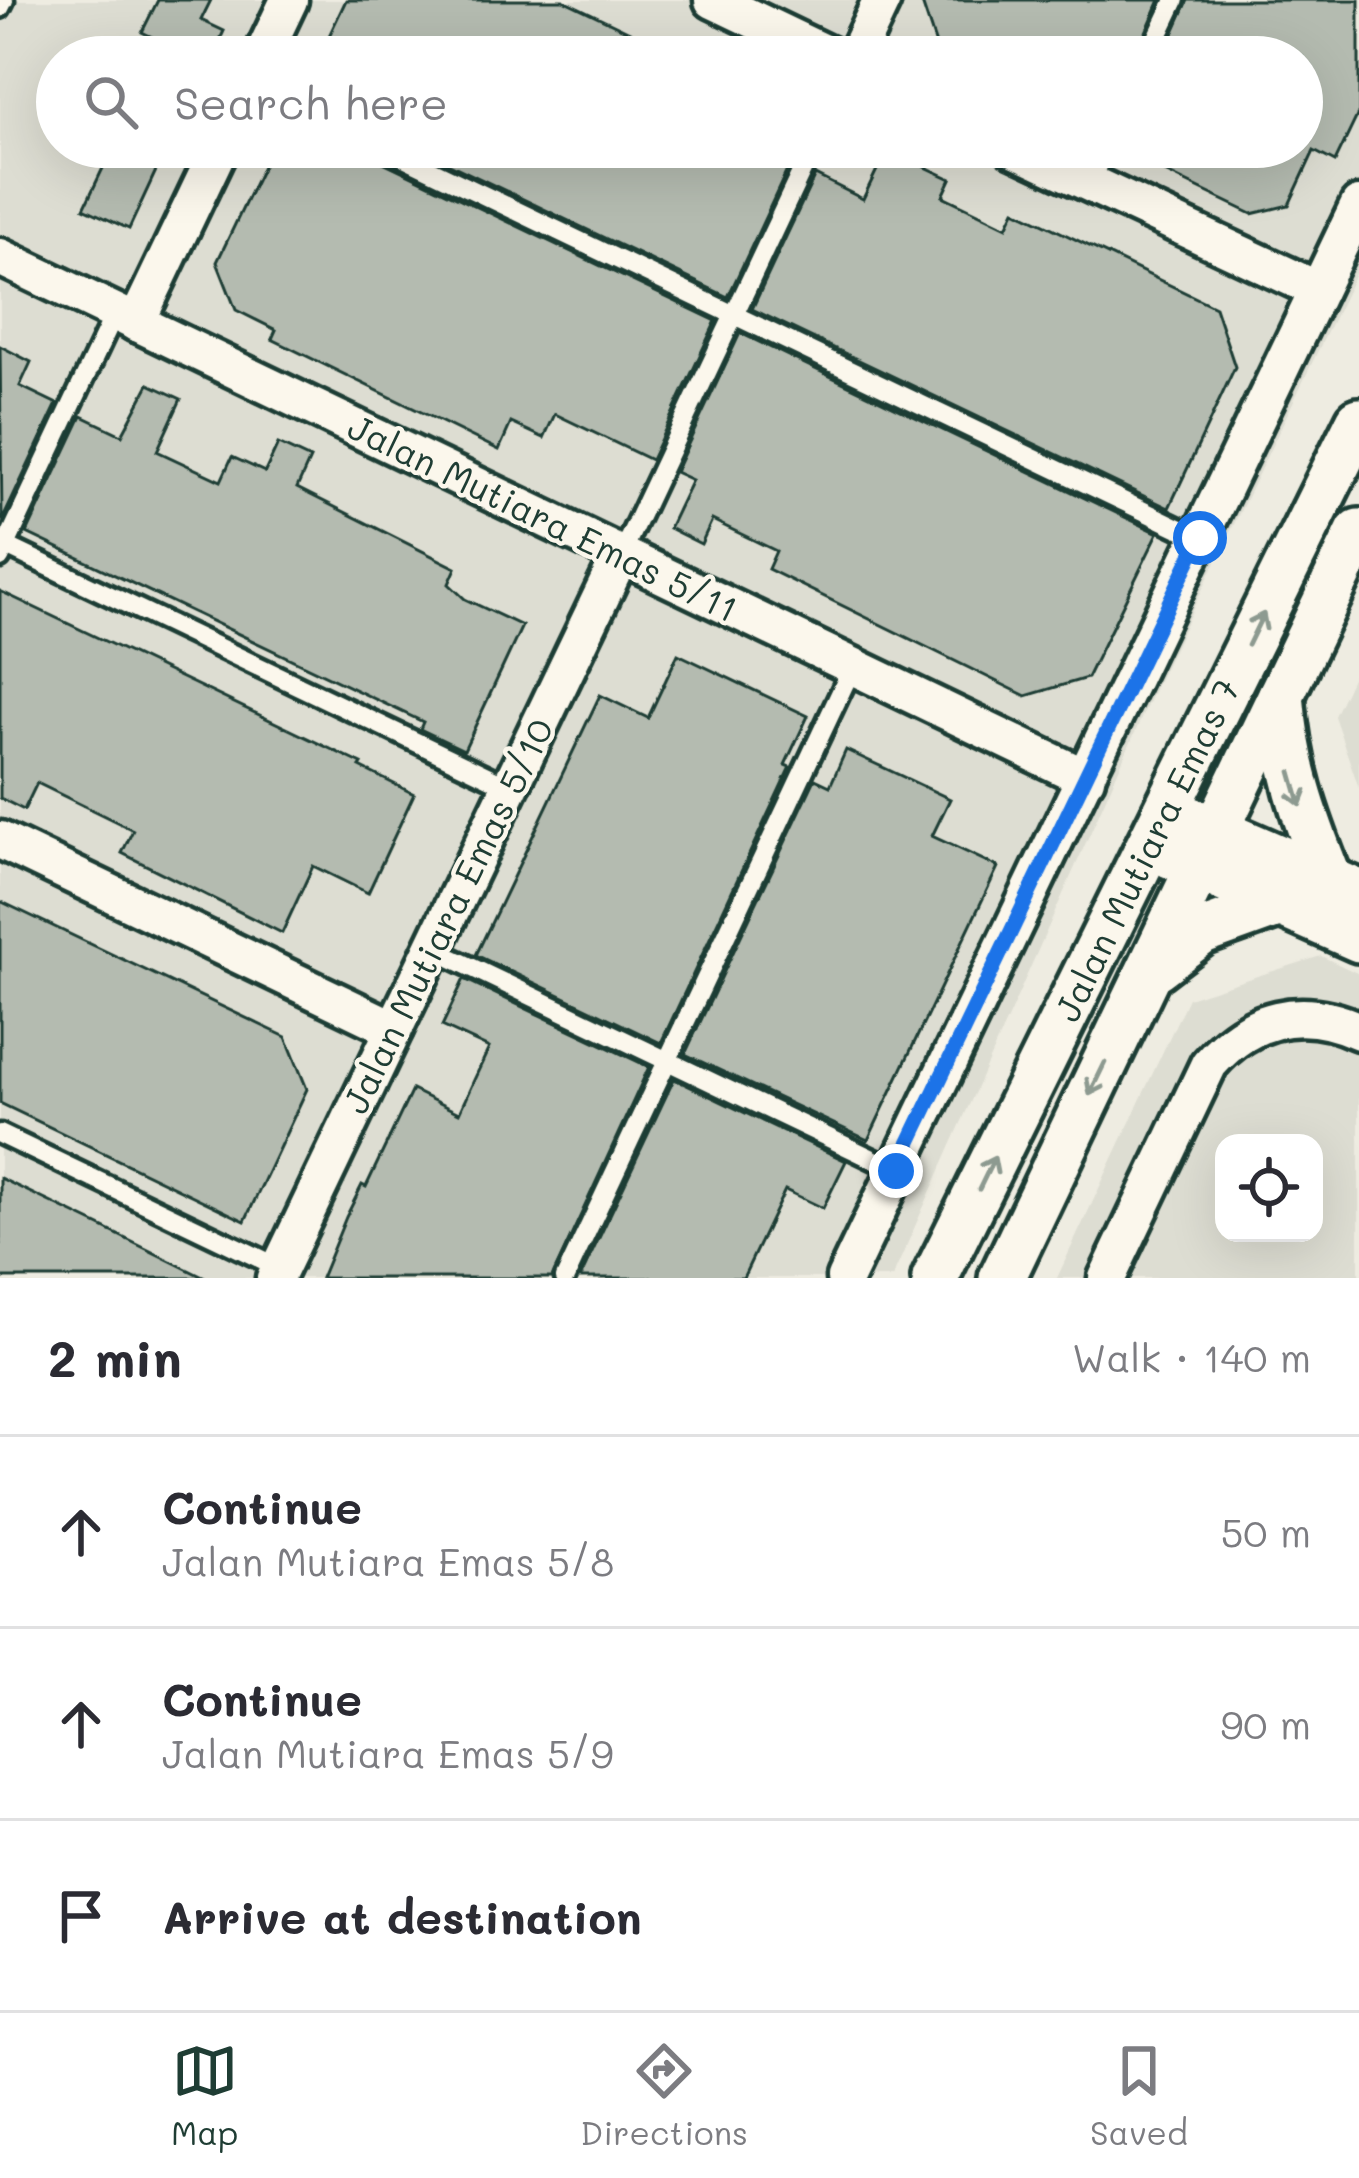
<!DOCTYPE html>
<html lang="en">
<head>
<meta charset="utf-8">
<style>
  body { margin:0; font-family:Mali,sans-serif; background:#f2f2f3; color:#2b2b33 }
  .controls { position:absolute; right:36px; bottom:36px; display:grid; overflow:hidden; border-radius:24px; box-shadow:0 12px 48px #0002 }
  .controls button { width:108px; height:108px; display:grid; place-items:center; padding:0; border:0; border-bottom:3px solid #e1e1e2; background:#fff; color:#2b2b33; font:60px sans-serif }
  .stop { position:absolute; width:36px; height:36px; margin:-27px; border:9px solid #1a73e8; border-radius:50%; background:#fff }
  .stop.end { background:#1a73e8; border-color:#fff; box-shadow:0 3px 12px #0008 }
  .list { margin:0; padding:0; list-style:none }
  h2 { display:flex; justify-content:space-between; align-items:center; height:156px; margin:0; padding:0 48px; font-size:51px }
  h2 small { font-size:39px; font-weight:400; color:#7c7c81 }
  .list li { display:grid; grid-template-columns:78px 1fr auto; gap:36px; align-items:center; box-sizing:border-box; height:192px; padding:0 48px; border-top:3px solid #e1e1e2 }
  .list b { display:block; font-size:45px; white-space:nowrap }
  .list p { margin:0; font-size:39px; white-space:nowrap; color:#7c7c81 }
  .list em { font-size:39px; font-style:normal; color:#7c7c81 }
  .icon { flex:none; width:66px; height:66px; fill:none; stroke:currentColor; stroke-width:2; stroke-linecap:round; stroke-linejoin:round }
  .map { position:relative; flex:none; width:1359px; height:1278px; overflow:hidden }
  .search { position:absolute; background:#fff; box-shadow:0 12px 48px #0002; left:36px; right:36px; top:36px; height:132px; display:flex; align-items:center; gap:30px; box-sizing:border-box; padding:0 42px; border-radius:66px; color:#7c7c81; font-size:45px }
  .sheet { height:732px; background:#fff }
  nav { display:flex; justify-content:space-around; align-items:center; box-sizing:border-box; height:168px; border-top:3px solid #e1e1e2; background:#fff; font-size:33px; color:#7c7c81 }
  nav a { display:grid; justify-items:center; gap:6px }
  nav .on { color:#1f3d34 }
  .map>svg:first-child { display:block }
</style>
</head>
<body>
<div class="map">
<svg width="1359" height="1278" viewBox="0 0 1359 1278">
  <rect width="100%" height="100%" fill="#eeece1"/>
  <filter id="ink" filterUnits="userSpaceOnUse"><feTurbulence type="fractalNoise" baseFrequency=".00833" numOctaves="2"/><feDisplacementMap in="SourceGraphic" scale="24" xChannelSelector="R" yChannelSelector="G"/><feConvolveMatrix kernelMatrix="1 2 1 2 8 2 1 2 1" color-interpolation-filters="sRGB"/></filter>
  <g filter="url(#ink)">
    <g fill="#ddddd2" fill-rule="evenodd">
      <path d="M 0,0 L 1359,0 L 1359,266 L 1157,683 L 892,1278 L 0,1278 ZM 57,57 L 1302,57 L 1302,147 L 57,147 Z"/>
      <path d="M 1359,663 L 1359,788 L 1334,716 Z"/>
      <path d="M 1321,956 L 1359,974 L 1359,1278 L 1057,1278 L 1188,998 ZM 1224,1143 L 1314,1143 L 1314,1233 L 1224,1233 Z"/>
    </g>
    <g fill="#b4bbb0" stroke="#1f3d34" stroke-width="3">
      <path d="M 158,0 L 211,0 L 201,20 L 224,31 L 212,57 L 148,57 L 156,39 L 142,32 Z"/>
      <path d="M 346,0 L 563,0 L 682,57 L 319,57 Z"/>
      <path d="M 921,0 L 1160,0 L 1135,57 L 992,57 L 973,48 L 969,57 L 940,57 Z"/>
      <path d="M 1188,0 L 1359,0 L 1359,112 L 1335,162 L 1314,151 L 1289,205 L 1252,214 L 1119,150 L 1306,147 L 1302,145 L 1302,57 L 1163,57 Z"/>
      <path d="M 113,147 L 167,147 L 129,229 L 84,208 Z"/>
      <path d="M 272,147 L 370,147 L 377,159 L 716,321 L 651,460 L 555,414 L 544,438 L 511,423 L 499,450 L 272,339 L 276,330 L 236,310 L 217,262 Z"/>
      <path d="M 414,147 L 798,147 L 728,297 Z"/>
      <path d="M 887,149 L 951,179 L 943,196 L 1007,227 L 1015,210 L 1215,307 L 1235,367 L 1169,508 L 752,309 L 815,175 L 863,199 Z"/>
      <path d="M 740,333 L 1158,533 L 1087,678 L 1026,696 L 768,569 L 776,551 L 712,520 L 701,544 L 669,528 L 692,480 L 675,472 Z"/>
      <path d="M 0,346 L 31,362 L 20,386 L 57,404 L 2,521 Z"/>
      <path d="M 149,384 L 181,399 L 157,451 L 221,481 L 232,457 L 265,472 L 278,444 L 310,459 L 297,488 L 456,568 L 449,584 L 465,599 L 522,626 L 464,750 L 420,729 L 423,722 L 27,533 L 82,416 L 122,435 Z"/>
      <path d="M 0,591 L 362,764 L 360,767 L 414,794 L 368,893 L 313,866 L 282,933 L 122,853 L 133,830 L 37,783 L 24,810 L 0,798 Z"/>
      <path d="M 678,654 L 808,716 L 785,765 L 790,767 L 661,1043 L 476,955 L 600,695 L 648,718 Z"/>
      <path d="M 846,750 L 950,799 L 932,836 L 998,867 L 868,1140 L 685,1054 L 815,779 L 830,786 Z"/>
      <path d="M 0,901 L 286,1037 L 307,1089 L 245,1221 L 0,1103 Z"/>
      <path d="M 464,979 L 649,1067 L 552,1278 L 321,1278 L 346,1217 L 362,1185 L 366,1187 L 412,1090 L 459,1113 L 474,1080 L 489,1048 L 442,1026 Z"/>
      <path d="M 674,1079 L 846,1161 L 823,1208 L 785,1190 L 743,1278 L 580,1278 Z"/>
      <path d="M 0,1178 L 100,1226 L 205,1278 L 0,1278 Z"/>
    </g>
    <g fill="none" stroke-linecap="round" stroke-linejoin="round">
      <defs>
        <g id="service">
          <path d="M 0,8 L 4,0"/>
          <path d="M 1148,57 L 1175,0"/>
          <path d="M 383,147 L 1200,538"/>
          <path d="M 1088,185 L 1106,147"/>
          <path d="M 0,543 L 510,787"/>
          <path d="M 621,555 L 813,147"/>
          <path d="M 0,558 L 115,313"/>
          <path d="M 433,949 L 896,1170"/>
          <path d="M 0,1134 L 280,1268"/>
          <path d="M 565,1278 L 853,666"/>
        </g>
        <g id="minor">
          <path d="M 713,0 L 832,57"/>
          <path d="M 262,57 L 289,0"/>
          <path d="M 855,57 L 882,0"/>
          <path d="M 1012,147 L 1318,290"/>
          <path d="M 0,257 L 1086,778"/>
          <path d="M 136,323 L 220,147"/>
          <path d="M 0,840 L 394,1029"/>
          <path d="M 275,1278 L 621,555"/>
          <path d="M 845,1278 L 1359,205"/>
          <path d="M 1107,1278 L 1209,1064 C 1250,1017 1301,1004 1359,1031"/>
        </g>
        <g id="tertiary">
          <path d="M 1281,695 C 1287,768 1303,813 1330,881"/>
          <path d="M 1192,820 L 1359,893"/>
          <path d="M 1170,855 L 1359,939"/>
          <path d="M 1156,967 L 1202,932 L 1280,904"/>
          <path d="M 935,1278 L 1359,421"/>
          <path d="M 1002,1278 L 1359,532"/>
        </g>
      </defs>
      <use href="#service" stroke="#1f3d34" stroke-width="27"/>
      <use href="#minor" stroke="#1f3d34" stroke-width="45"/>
      <use href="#tertiary" stroke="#1f3d34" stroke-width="54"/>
      <use href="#service" stroke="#fbf7ec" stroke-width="18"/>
      <use href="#minor" stroke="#fbf7ec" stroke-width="36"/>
      <use href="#tertiary" stroke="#fbf7ec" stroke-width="45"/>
    </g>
    <defs><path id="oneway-shaft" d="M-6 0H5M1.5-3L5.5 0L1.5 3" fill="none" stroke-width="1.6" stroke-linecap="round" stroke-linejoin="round" transform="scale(3)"/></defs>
    <g stroke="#8d9a90">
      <use href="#oneway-shaft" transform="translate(1256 629) rotate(-64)"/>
      <use href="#oneway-shaft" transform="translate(1296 789) rotate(74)"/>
      <use href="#oneway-shaft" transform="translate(1097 1079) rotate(116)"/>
      <use href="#oneway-shaft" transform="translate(987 1173) rotate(-64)"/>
    </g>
  </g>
  <g fill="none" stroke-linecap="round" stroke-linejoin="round" filter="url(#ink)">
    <path stroke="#1a73e8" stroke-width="15" d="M 896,1171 L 1200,538"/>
  </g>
  <g text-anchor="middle" stroke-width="9" stroke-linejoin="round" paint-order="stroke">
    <g font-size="36" fill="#1f3d34" stroke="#fbf7ec">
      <text transform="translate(543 518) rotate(26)" y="13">Jalan Mutiara Emas 5/11</text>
      <text transform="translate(1147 850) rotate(-64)" y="13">Jalan Mutiara Emas 7</text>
      <text transform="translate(448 916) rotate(-64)" y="13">Jalan Mutiara Emas 5/10</text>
    </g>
  </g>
</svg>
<div class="controls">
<button><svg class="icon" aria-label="locate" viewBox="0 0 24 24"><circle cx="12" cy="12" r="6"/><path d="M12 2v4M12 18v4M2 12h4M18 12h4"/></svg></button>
</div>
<div class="stop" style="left:1200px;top:538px"></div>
<div class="stop end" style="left:896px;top:1171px"></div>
<div class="search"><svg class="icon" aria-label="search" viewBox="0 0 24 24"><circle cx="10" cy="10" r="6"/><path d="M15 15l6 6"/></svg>Search here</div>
</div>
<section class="sheet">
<h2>2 min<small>Walk · 140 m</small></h2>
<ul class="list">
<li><svg class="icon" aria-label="ahead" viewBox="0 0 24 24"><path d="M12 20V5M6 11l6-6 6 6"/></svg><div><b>Continue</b><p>Jalan Mutiara Emas 5/8</p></div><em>50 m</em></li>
<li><svg class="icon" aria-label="ahead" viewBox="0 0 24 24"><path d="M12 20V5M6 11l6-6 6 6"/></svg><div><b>Continue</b><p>Jalan Mutiara Emas 5/9</p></div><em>90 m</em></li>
<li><svg class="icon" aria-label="arrive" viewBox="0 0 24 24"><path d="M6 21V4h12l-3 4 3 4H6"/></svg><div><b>Arrive at destination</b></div></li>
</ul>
</section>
<nav>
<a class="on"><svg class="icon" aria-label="map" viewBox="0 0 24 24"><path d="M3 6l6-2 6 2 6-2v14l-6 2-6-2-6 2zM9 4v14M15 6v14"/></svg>Map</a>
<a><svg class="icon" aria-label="directions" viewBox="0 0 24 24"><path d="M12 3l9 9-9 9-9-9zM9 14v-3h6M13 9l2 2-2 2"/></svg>Directions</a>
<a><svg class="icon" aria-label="saved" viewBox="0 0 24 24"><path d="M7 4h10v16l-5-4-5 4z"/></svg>Saved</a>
</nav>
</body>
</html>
